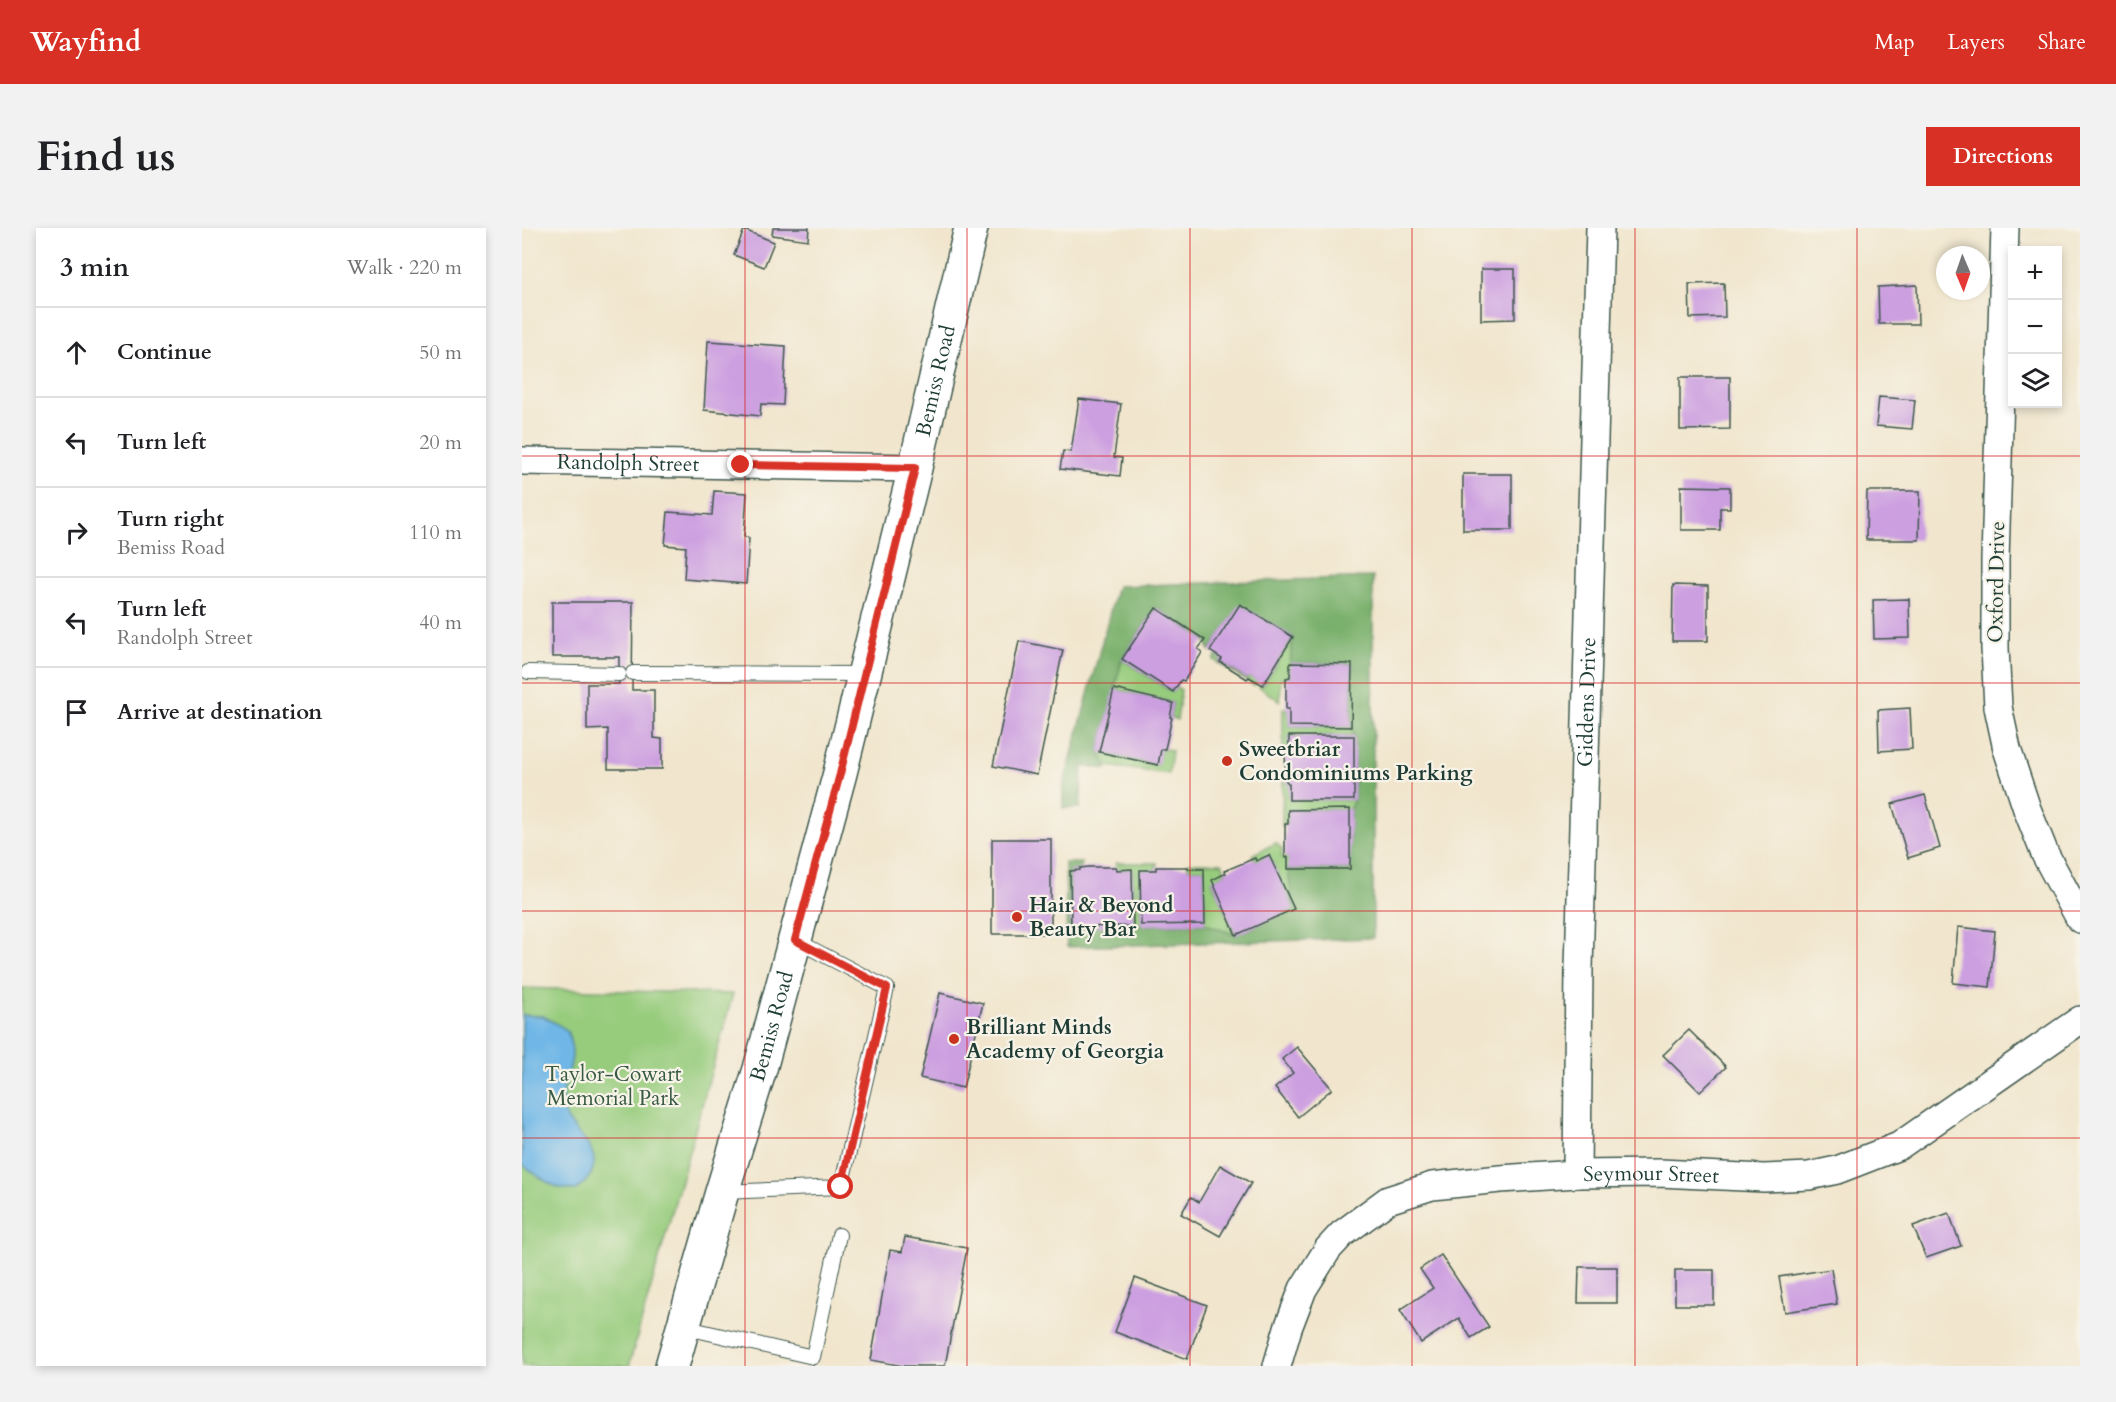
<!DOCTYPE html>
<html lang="en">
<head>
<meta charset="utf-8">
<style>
  body { margin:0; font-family:Cardo,serif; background:#f2f2f2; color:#202124 }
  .controls { position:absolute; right:18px; top:18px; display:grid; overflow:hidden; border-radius:0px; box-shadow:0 3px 9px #0003 }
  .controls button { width:54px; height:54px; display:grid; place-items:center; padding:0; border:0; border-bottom:2px solid #e0e0e0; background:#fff; color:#202124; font:30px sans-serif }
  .compass { position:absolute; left:1414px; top:18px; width:54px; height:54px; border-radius:50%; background:#fff; box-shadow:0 3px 9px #0003; rotate:178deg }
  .stop { position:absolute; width:18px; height:18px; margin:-14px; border:4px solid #d93025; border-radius:50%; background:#fff }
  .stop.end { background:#d93025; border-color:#fff; box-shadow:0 2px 6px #0008 }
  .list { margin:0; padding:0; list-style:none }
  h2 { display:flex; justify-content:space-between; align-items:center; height:78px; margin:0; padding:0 24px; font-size:26px }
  h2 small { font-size:20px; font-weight:400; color:#757577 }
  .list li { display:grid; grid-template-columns:39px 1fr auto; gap:18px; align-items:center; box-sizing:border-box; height:90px; padding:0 24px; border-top:2px solid #e0e0e0 }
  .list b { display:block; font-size:22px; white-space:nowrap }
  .list p { margin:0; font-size:20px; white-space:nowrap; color:#757577 }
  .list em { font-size:20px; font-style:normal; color:#757577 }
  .icon { flex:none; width:33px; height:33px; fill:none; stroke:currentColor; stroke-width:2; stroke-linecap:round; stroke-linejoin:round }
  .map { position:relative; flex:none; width:1558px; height:1138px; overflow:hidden; border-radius:0px }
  header { display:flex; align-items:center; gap:36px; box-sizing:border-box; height:84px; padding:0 30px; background:#d93025; color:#fff }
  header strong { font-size:28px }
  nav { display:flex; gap:33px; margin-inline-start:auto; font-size:21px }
  .intro { display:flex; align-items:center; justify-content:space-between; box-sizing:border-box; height:144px; padding:0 36px }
  h1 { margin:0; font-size:42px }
  .button { padding:15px 27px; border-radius:0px; background:#d93025; color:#fff; font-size:21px; font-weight:700 }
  main { display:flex; gap:36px; padding:0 36px }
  aside { flex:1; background:#fff; border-radius:0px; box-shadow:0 3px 9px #0003 }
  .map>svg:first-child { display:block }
</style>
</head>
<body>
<header>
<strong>Wayfind</strong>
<nav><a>Map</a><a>Layers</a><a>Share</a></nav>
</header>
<div class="intro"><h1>Find us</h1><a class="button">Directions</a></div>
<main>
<aside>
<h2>3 min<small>Walk · 220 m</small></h2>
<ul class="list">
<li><svg class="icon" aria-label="ahead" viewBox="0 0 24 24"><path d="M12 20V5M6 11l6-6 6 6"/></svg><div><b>Continue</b></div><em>50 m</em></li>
<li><svg class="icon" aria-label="left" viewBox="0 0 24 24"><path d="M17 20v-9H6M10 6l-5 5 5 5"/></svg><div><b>Turn left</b></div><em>20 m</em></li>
<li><svg class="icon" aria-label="right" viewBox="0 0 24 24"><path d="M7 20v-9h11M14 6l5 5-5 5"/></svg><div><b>Turn right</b><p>Bemiss Road</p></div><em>110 m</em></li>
<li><svg class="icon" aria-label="left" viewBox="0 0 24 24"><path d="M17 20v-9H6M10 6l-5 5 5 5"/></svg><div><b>Turn left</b><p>Randolph Street</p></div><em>40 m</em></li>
<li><svg class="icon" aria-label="arrive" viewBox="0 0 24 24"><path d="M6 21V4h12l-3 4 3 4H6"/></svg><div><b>Arrive at destination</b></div></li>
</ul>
</aside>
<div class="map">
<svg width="1558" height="1138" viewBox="0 0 1558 1138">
  <rect width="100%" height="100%" fill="#f7f3e8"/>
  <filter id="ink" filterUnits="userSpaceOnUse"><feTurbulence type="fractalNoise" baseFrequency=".0167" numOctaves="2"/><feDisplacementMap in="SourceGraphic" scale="12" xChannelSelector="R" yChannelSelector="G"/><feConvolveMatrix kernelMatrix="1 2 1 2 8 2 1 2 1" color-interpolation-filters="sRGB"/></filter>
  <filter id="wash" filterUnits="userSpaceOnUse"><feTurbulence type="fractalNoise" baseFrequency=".008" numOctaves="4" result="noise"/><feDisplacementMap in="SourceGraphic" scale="24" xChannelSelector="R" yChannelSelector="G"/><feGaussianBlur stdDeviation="1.35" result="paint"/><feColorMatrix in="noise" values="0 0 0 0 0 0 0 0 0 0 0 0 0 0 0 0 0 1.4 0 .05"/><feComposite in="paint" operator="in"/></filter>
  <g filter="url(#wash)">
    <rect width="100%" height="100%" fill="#f1e6cd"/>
    <g fill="#97cc7d" stroke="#5b8458" stroke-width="1.5">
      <path d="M 771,409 L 768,449 L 759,450 L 758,473 L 737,459 L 738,456 L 741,457 Z"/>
      <path d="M 695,427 L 700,431 L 698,434 L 725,451 L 727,449 L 735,453 L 732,458 L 692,432 Z"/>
      <path d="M 600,431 L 650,464 L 654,459 L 659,462 L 655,492 L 648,489 L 651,475 L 592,461 Z"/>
      <path d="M 761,480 L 767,481 L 767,498 L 829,499 L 832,508 L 767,508 L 767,522 L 761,525 Z"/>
      <path d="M 639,521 L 650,522 L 647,546 L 585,538 L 577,524 L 635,537 Z"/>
      <path d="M 761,553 L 767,556 L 767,572 L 832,572 L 828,581 L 767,582 L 766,596 L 760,598 Z"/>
      <path d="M 754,615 L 760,621 L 760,629 L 766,629 L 772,681 L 747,628 L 734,633 L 730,627 Z"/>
      <path d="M 594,635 L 635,635 L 634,642 L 618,643 L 619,697 L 611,698 L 610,641 L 595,642 Z"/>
      <path d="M 666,635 L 700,635 L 704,645 L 690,653 L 714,707 L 683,696 L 682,641 L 666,641 Z"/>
      <path d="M 0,760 L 211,766 L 107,1138 L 0,1138 Z"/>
    </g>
    <path fill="#79b06c" stroke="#4c7650" stroke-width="1.5" d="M 851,349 L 851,710 L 545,719 L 543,635 L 560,635 L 558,642 L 548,643 L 549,699 L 683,696 L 714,707 L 771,681 L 766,641 L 828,641 L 828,581 L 832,572 L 832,508 L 829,499 L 830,436 L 768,435 L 771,409 L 718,377 L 688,423 L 683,412 L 634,380 L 600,431 L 577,524 L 585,538 L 585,541 L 561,538 L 558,580 L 541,580 L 541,560 L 595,358 Z"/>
    <path fill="#70b7e7" stroke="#487a8e" stroke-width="1.5" d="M 0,787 L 21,788 L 45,802 C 47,809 50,817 50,825 C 51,842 37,861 41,880 C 45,900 71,914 72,932 C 73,944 64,955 54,962 C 32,963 16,948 0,936 Z"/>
    <g id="blocks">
      <g fill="#cc9fe0">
        <path d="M 251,0 L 287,0 L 286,12 L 250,7 Z"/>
        <path d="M 222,2 L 252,14 L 242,39 L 212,27 Z"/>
        <path d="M 959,41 L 993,41 L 993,91 L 959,92 Z"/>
        <path d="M 1202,55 L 1203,89 L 1168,90 L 1167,56 Z"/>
        <path d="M 1395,57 L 1396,96 L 1357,96 L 1356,59 Z"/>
        <path d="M 186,113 L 264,118 L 261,177 L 239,176 L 238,188 L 182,182 Z"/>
        <path d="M 1158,149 L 1208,149 L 1208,201 L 1158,202 Z"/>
        <path d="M 1357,169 L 1393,172 L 1390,201 L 1354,198 Z"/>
        <path d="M 557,171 L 599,176 L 592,229 L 600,230 L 598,248 L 538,241 L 541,223 L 549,224 Z"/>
        <rect x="941" y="246" width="49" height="56"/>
        <path d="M 1159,258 L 1208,259 L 1208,280 L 1198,280 L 1198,302 L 1159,302 Z"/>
        <path d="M 192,263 L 225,265 L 222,309 L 227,310 L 224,356 L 162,351 L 164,319 L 143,317 L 146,284 L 190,287 Z"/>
        <path d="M 1345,263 L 1398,263 L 1397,312 L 1344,312 Z"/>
        <path d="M 1151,357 L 1186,358 L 1186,413 L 1150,413 Z"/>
        <path d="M 1387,371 L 1388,410 L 1352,411 L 1351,372 Z"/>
        <path d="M 30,374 L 111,374 L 110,462 L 132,462 L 132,510 L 140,511 L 140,541 L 86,541 L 86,501 L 65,502 L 65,456 L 97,456 L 97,429 L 30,429 Z"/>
        <path d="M 718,376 L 771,409 L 741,457 L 727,449 L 725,451 L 698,434 L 700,431 L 688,423 Z"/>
        <path d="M 634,380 L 683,412 L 676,421 L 680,424 L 678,428 L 662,453 L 659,452 L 651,464 L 600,431 Z"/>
        <path d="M 497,413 L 541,422 L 515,547 L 471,538 Z"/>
        <path d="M 768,435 L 830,436 L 829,499 L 767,498 L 767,481 L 764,481 L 764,450 L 768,449 Z"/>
        <path d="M 592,461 L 651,475 L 648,489 L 650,490 L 643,521 L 639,521 L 636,537 L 577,524 Z"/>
        <path d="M 1388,480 L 1390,521 L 1357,523 L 1356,482 Z"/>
        <path d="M 767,508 L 832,508 L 832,572 L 767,572 L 767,556 L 764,553 L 763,522 L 767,522 Z"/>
        <path d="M 1403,567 L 1418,620 L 1386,630 L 1370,576 Z"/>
        <path d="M 828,581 L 828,641 L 766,641 L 766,629 L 763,630 L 763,596 L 766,596 L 766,582 Z"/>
        <rect x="470" y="611" width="59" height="95"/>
        <path d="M 747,627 L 772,681 L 714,707 L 690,652 L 704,645 L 702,643 L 733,630 L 734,633 Z"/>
        <path d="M 567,639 L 594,639 L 595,642 L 610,641 L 611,698 L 549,699 L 548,643 L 558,642 L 558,640 Z"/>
        <path d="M 634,639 L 666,639 L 666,641 L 682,641 L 683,696 L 619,697 L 618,642 L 634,642 Z"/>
        <path d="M 1436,699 L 1473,703 L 1468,759 L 1431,755 Z"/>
        <path d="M 418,765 L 461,775 L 441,860 L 398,850 Z"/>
        <path d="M 1167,802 L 1204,839 L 1178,864 L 1141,827 Z"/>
        <path d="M 775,819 L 810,861 L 776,889 L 753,860 L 771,845 L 760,831 Z"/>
        <path d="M 698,937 L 729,955 L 698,1008 L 659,986 L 669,969 L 677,974 Z"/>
        <path d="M 1427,985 L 1439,1018 L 1404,1030 L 1391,998 Z"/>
        <path d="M 383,1009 L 445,1020 L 423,1138 L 381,1138 L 349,1132 L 368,1022 L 380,1024 Z"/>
        <path d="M 919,1027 L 967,1099 L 949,1110 L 937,1090 L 899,1115 L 878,1082 L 911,1060 L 898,1041 Z"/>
        <path d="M 1057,1039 L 1095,1039 L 1095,1075 L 1056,1075 Z"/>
        <path d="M 1309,1041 L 1315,1076 L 1263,1084 L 1257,1049 Z"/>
        <rect x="1153" y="1042" width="39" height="35"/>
        <path d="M 613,1050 L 685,1077 L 665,1131 L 593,1104 Z"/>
      </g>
    </g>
  </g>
  <g filter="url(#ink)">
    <use href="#blocks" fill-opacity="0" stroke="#3e564b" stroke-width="1.5"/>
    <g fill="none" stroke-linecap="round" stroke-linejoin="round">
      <defs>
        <g id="lane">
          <path d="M 6,444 L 97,446"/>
          <path d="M 111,445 L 342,446"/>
          <path d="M 200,964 L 319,959 L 365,760 L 273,712"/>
          <path d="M 161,1099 L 291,1129 L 317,1007"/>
        </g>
        <g id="street">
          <path d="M 1483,0 L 1473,332 L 1473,420 L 1476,479 L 1485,521 L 1505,581 L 1523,626 L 1558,691"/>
          <path id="s1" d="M 0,233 L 393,240"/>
          <path id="s2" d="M 1055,946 L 1057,740 L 1078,0"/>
          <path id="s3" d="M 755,1138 L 766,1100 L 781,1061 L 806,1021 L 820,1006 L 866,972 L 910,958 L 978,951 L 1055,946 L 1138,945 L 1242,950 L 1287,948 L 1315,942 L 1377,918 L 1558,792"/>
        </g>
        <g id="primary">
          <path id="s4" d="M 150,1138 L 200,964 L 238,841 L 318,545 L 393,240 L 449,0"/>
        </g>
      </defs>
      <use href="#lane" stroke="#3e564b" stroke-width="16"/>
      <use href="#street" stroke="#3e564b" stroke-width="30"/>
      <use href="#primary" stroke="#3e564b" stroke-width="36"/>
      <use href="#lane" stroke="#fff" stroke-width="14"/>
      <use href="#street" stroke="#fff" stroke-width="27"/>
      <use href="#primary" stroke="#fff" stroke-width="33"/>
    </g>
  </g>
  <g fill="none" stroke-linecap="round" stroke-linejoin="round" filter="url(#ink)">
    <path stroke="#d93025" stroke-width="8" d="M 219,237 L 393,240 L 318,546 L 273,712 L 365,760 L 319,959"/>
  </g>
  <path fill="none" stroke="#d62828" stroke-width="1.5" stroke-opacity="0.55" d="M 223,0 L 223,1138M 445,0 L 445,1138M 668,0 L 668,1138M 890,0 L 890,1138M 1113,0 L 1113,1138M 1335,0 L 1335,1138M 0,228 L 1558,228M 0,455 L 1558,455M 0,683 L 1558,683M 0,910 L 1558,910"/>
  <g fill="#c8321e" stroke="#f7f3e8" stroke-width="2">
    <circle cx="705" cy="533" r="6"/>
    <circle cx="495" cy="689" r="6"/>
    <circle cx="432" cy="811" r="6"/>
  </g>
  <g text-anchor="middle" stroke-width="4.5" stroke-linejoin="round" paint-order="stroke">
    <g font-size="21" fill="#1f3d34" stroke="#f7f3e8">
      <text dy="7" stroke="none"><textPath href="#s4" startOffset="1020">Bemiss Road</textPath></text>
      <text dy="7" stroke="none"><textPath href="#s1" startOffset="106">Randolph Street</textPath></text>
      <text transform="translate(1474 354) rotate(-89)" y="7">Oxford Drive</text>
      <text dy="7" stroke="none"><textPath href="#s2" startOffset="472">Giddens Drive</textPath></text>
      <text dy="7" stroke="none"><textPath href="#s4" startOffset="354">Bemiss Road</textPath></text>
      <text dy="7" stroke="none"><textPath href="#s3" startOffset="472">Seymour Street</textPath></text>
    </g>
    <g font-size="21" font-weight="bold" fill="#1f3d34" stroke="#f7f3e8" text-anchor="start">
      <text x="717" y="528">Sweetbriar<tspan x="717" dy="24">Condominiums Parking</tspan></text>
      <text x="507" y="684">Hair &amp; Beyond<tspan x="507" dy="24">Beauty Bar</tspan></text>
      <text x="444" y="806">Brilliant Minds<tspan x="444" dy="24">Academy of Georgia</tspan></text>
    </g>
    <g font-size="21" fill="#375a43" stroke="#f7f3e8">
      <text x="91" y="853">Taylor-Cowart<tspan x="91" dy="24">Memorial Park</tspan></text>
    </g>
  </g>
</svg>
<div class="controls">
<button>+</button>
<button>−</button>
<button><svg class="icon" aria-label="layers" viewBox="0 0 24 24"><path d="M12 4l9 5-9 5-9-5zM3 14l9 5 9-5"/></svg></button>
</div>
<svg class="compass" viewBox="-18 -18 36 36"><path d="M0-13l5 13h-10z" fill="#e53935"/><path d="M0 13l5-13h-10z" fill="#757577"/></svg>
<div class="stop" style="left:319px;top:959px"></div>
<div class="stop end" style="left:219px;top:237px"></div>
</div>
</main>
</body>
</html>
